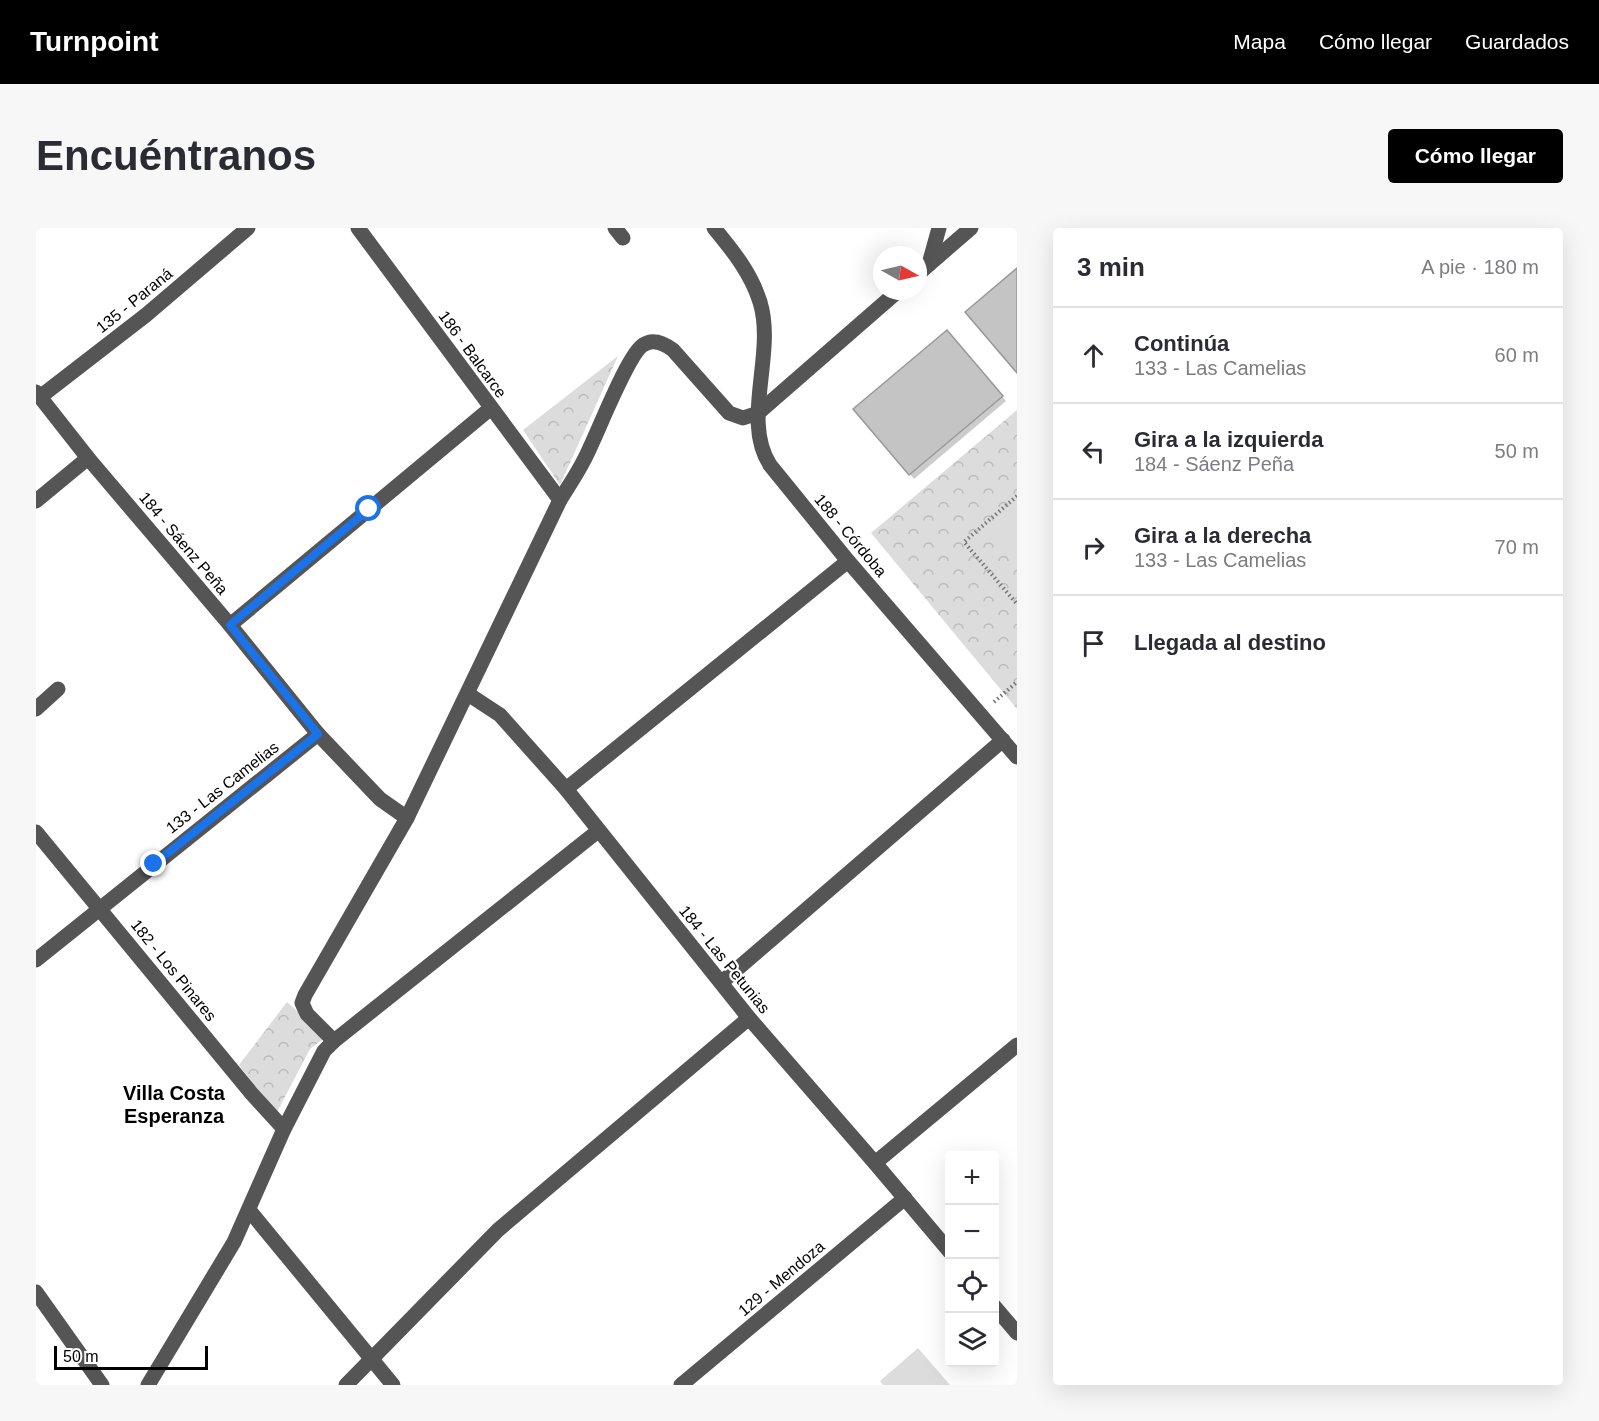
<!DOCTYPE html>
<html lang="es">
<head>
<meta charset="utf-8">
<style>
  body { margin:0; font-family:Arial,sans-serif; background:#f7f7f7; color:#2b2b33 }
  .controls { position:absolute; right:18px; bottom:18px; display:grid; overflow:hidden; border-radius:6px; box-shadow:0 6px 24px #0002 }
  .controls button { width:54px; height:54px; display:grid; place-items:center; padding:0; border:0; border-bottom:2px solid #e1e1e2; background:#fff; color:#2b2b33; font:30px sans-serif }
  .compass { position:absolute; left:837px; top:18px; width:54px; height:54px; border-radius:50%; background:#fff; box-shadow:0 6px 24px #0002; rotate:98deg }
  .scale { position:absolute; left:18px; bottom:15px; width:154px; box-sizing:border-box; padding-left:6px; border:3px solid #000; border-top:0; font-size:16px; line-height:21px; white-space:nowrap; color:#000; -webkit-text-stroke:4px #fff; paint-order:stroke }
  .stop { position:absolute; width:18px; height:18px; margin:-14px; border:4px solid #1a73e8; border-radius:50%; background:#fff }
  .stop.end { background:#1a73e8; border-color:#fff; box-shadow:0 2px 6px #0008 }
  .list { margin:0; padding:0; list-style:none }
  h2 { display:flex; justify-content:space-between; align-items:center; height:78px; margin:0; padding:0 24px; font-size:26px }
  h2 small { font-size:20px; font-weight:400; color:#7c7c81 }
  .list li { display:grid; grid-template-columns:39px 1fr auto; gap:18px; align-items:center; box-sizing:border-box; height:96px; padding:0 24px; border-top:2px solid #e1e1e2 }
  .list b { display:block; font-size:22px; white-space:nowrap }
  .list p { margin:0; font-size:20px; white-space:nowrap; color:#7c7c81 }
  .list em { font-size:20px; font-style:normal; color:#7c7c81 }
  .icon { flex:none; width:33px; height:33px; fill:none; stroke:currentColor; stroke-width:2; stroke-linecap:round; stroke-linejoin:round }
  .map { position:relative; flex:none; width:981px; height:1157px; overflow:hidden; border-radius:6px }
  header { display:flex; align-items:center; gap:36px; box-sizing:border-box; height:84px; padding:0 30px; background:#000; color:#fff }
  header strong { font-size:28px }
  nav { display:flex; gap:33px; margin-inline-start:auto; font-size:21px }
  .intro { display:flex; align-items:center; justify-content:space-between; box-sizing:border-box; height:144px; padding:0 36px }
  h1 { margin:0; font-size:42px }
  .button { padding:15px 27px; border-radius:6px; background:#000; color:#fff; font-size:21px; font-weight:700 }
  main { display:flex; gap:36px; padding:0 36px }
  aside { flex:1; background:#fff; border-radius:6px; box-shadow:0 6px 24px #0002 }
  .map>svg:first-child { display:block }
</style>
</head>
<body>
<header>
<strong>Turnpoint</strong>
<nav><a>Mapa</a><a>Cómo llegar</a><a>Guardados</a></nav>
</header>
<div class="intro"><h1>Encuéntranos</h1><a class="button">Cómo llegar</a></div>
<main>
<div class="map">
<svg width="981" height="1157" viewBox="0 0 981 1157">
  <defs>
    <pattern id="park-crowns" width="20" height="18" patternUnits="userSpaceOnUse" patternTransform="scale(1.5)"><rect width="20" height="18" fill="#dcdcdc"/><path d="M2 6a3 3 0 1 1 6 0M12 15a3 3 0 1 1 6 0" fill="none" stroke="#bbb"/></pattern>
  </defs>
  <rect width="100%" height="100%" fill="#fff"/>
  <g fill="url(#park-crowns)">
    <path d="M 582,128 L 524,257 L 487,202 Z"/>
    <path d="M 981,182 L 981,481 L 835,305 Z"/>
    <path d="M 251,774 L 290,809 L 274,821 L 240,886 L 203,837 Z"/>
  </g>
  <g fill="#dcdcdc">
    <path d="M 981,286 L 981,326 L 978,328 L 959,304 Z"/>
    <path d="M 882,1120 L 914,1157 L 847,1157 L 844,1153 Z"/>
  </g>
  <path fill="#0003" d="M 915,108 L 970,173 L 878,251 L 819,181 Z"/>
  <g fill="#c4c4c4" stroke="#999" stroke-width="1.5">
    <path d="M 981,40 L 981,145 L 929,84 Z"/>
    <path d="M 911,102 L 967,168 L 873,247 L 817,181 Z"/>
  </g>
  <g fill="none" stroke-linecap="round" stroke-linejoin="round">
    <g stroke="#777" stroke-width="4" stroke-dasharray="1.5 3" stroke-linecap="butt">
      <path d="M 981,268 L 928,314 L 981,376"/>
      <path d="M 958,474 L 981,454"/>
    </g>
    <g stroke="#555" stroke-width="15">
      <path d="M 322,0 L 524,272"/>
      <path d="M 579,0 L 587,10"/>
      <path d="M 678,0 C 697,23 715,45 724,74 C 740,126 705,192 734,237 L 812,333 L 981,529"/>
      <path d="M 893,36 L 903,0"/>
      <path d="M 882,46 L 935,0"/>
      <path d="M 0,164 L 52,230 L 194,397 L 282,506 L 344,571 L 371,590"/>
      <path d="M 4,169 L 110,87 L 212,0"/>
      <path d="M 0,273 L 52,230"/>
      <path d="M 194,397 L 455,180"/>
      <path d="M 432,466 L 464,487 L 530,561 L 713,790 L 839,935 L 914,1024"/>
      <path d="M 0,481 L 22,461"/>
      <path d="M 530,561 L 812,333"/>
      <path d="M 0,604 L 216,866 L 248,901"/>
      <path d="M 0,732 L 282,506"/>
      <path d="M 686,754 L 967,512"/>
      <path d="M 298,813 L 271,786 L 266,775 L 269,767 L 371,590 L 524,272 C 532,259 541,246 548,232 C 560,210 591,127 607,117 C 617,110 629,116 637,122 L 693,185 L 707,190 L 722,185 L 862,63"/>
      <path d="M 839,935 L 981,817"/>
      <path d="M 213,982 L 357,1157"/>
      <path d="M 0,1064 L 66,1157"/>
      <path d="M 958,1078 L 981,1105"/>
      <path d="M 112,1157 L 198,1014 L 248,901 L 288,823 L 298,813 L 562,603"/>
      <path d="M 310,1157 L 462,1002 L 713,790"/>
      <path d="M 645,1157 L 869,970"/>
    </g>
  </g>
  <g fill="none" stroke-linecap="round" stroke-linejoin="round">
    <path stroke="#1a73e8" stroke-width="8" d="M 118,636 L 282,506 L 194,397 L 333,281"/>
  </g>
  <g text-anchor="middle" stroke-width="4.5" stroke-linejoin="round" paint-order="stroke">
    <g font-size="16" fill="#000" stroke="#fff">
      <text transform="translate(98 72) rotate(-39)" y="6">135 - Paraná</text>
      <text transform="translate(437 126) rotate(54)" y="6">186 - Balcarce</text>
      <text transform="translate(815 307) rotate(50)" y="6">188 - Córdoba</text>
      <text transform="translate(148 315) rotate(50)" y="6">184 - Sáenz Peña</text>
      <text transform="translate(186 559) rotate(-38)" y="6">133 - Las Camelias</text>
      <text transform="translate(689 731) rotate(51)" y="6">184 - Las Petunias</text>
      <text transform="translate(138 742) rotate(51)" y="6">182 - Los Pinares</text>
      <text transform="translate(745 1050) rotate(-40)" y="6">129 - Mendoza</text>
    </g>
    <g font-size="20" font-weight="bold" fill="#000" stroke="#fff">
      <text x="138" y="872">Villa Costa<tspan x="138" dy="23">Esperanza</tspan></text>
    </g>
  </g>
</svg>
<div class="controls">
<button>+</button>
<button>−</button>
<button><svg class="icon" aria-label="locate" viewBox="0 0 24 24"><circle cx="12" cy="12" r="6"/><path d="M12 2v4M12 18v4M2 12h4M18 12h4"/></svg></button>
<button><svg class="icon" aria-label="layers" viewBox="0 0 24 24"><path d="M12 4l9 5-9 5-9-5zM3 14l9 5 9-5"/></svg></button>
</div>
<svg class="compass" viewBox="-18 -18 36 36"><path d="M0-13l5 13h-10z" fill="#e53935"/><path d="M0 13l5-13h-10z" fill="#7c7c81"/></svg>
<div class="scale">50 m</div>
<div class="stop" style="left:333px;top:281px"></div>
<div class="stop end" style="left:118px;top:636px"></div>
</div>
<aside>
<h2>3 min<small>A pie · 180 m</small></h2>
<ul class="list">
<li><svg class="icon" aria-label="ahead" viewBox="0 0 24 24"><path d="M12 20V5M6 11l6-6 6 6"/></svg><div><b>Continúa</b><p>133 - Las Camelias</p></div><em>60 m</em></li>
<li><svg class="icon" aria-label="left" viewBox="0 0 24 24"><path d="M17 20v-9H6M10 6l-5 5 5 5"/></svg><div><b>Gira a la izquierda</b><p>184 - Sáenz Peña</p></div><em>50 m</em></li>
<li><svg class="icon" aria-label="right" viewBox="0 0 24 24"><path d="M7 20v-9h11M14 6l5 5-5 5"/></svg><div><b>Gira a la derecha</b><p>133 - Las Camelias</p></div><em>70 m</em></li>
<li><svg class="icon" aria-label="arrive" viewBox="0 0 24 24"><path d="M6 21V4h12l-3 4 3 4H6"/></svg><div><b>Llegada al destino</b></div></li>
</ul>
</aside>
</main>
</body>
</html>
